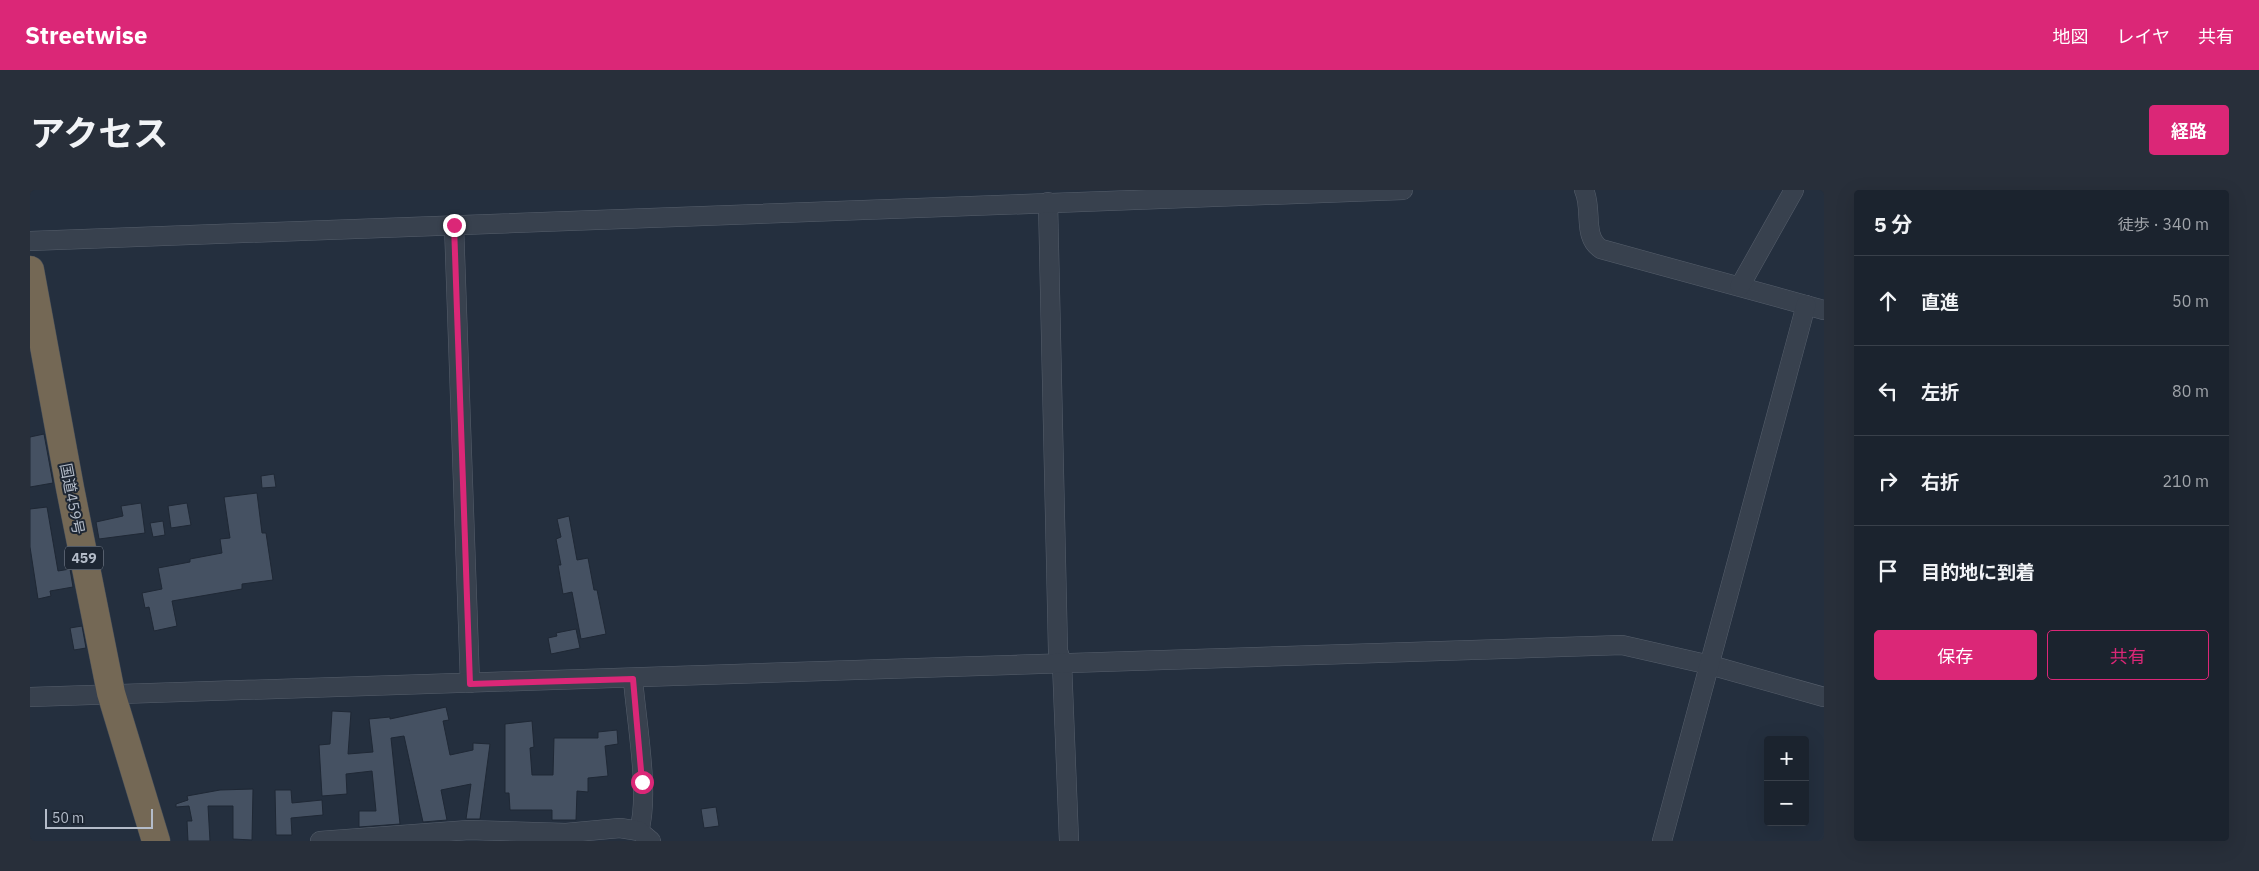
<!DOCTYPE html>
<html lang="ja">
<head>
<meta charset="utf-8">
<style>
  body { margin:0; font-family:"IBM Plex Sans","Noto Sans JP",sans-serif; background:#282f3a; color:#f1f3f6 }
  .controls { position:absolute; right:15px; bottom:15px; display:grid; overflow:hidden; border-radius:5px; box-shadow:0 5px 20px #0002 }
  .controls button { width:45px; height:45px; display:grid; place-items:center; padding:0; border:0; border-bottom:1px solid #39404a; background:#1b232e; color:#f1f3f6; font:25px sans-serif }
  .scale { position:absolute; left:15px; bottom:12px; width:108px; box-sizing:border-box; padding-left:5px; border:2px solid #b4bcc9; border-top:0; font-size:14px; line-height:18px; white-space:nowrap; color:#b4bcc9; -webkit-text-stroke:4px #1d2633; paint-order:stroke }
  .stop { position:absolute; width:15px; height:15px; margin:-11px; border:4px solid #db2777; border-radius:50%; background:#fff }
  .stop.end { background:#db2777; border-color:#fff; box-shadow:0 1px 5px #0008 }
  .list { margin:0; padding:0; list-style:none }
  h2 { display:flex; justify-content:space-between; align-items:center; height:65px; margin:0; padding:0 20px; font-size:21px }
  h2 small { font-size:16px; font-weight:400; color:#a0a4aa }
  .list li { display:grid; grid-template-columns:32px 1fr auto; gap:15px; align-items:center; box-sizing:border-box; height:90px; padding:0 20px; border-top:1px solid #39404a }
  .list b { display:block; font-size:19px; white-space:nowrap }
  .list em { font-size:16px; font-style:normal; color:#a0a4aa }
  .actions { display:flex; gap:10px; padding:15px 20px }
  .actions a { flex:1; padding:11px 0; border:1px solid #db2777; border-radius:5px; text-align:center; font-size:18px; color:#db2777 }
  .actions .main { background:#db2777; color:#fff }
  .icon { flex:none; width:28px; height:28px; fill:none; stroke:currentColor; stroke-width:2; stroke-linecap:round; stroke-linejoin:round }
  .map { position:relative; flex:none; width:1794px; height:651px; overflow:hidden; border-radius:5px }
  header { display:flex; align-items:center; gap:30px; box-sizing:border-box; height:70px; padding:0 25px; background:#db2777; color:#fff }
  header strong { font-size:24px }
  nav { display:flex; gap:28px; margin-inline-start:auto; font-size:18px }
  .intro { display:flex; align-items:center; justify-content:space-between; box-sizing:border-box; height:120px; padding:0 30px }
  h1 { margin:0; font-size:35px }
  .button { padding:12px 22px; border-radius:5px; background:#db2777; color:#fff; font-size:18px; font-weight:700 }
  main { display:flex; gap:30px; padding:0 30px }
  aside { flex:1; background:#1b232e; border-radius:5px; box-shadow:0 5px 20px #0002 }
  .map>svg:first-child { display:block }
</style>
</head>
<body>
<header>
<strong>Streetwise</strong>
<nav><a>地図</a><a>レイヤ</a><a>共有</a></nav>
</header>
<div class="intro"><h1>アクセス</h1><a class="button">経路</a></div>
<main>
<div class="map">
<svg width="1794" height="651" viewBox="0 0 1794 651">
  <rect width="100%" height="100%" fill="#242f3e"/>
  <g fill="#455162" stroke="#1f2835">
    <path d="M 14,244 L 23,293 L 0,297 L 0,247 Z"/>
    <path d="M 244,284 L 246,297 L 232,298 L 231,286 Z"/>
    <path d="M 227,303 L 232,343 L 236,343 L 243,390 L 212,394 L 212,399 L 142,411 L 147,436 L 124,441 L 119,417 L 115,418 L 112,403 L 132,399 L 128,378 L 160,372 L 160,369 L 192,363 L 190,349 L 200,348 L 194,307 Z"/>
    <path d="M 111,313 L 115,343 L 69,349 L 66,332 L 93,326 L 91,316 Z"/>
    <path d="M 157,313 L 161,335 L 141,338 L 138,316 Z"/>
    <path d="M 17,317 L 28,381 L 40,379 L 43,397 L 20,401 L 21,406 L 8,409 L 0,357 L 0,319 Z"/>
    <path d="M 539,326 L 547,370 L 558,368 L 564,400 L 567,400 L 576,444 L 551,449 L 542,402 L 533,404 L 528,375 L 531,375 L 526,349 L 531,347 L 527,329 Z"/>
    <path d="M 133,331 L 135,345 L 123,347 L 120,333 Z"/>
    <path d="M 52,436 L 56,458 L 44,460 L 40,438 Z"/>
    <path d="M 546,439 L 550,458 L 521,464 L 518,448 L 527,446 L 526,443 Z"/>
    <path d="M 416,517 L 419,530 L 413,531 L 420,565 L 443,560 L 443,553 L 460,554 L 450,629 L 436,629 L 441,594 L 411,600 L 417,630 L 393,632 L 374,546 L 361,548 L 370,634 L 329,637 L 329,621 L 346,621 L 342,581 L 316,584 L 317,604 L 292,606 L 289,555 L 300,554 L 302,521 L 321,522 L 318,564 L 343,562 L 339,529 L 360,527 L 360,529 Z"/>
    <path d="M 502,531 L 504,557 L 500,558 L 502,585 L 523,585 L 524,548 L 568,548 L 568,542 L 587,540 L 588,554 L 575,556 L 578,586 L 558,588 L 558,602 L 547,601 L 546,630 L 522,630 L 522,620 L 480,620 L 479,603 L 475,603 L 475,534 Z"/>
    <path d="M 223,599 L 222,650 L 203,649 L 203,616 L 178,616 L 180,651 L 158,651 L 157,631 L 162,631 L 159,616 L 146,617 L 146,614 L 158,610 L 157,606 L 190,600 Z"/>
    <path d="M 245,600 L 261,600 L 262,613 L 292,610 L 293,625 L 261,628 L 262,645 L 246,645 Z"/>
    <path d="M 686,617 L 689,636 L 674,638 L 671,619 Z"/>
  </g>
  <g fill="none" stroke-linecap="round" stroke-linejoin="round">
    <defs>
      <g id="minor">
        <path d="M 1554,0 C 1563,19 1552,47 1571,59 L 1794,120"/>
        <path d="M 1018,12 L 1028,461 L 1032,473 L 1039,651"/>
        <path d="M 424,35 L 440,493"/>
        <path d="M 0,51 L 1373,0"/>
        <path d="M 1710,96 L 1764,0"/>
        <path d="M 603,489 C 606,529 620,604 609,641"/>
        <path d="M 0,507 L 1592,455 L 1680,475 L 1794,507"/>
        <path d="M 290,651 L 439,640 L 536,643 L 590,638 L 609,641 L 621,651"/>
        <path d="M 1632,651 L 1776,115"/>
      </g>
      <path id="highway" d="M 0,80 L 40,298 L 81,503 L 126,651"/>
    </defs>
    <use href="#minor" stroke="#565f6c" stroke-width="20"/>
    <use href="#highway" stroke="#434c59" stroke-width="29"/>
    <use href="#minor" stroke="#38414e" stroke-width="19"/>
    <use href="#highway" stroke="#746855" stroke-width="28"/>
  </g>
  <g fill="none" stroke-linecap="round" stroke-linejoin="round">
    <path stroke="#db2777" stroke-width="6" d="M 424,35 L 440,494 L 603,489 L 612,592"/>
  </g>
  <g text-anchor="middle" stroke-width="4" stroke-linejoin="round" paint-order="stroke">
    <rect fill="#1d2633" stroke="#878f9c" stroke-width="1" x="35" y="356.5" width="38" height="23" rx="4"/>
    <g font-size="14" font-weight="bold" fill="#b4bcc9">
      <text x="54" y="373">459</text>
    </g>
    <g font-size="15" fill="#b4bcc9" stroke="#1d2633">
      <text transform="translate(42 309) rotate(79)" y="5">国道459号</text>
    </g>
  </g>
</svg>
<div class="controls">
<button>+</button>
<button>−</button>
</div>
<div class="scale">50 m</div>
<div class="stop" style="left:612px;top:592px"></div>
<div class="stop end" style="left:424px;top:35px"></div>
</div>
<aside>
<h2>5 分<small>徒歩 · 340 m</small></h2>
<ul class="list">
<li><svg class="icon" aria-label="ahead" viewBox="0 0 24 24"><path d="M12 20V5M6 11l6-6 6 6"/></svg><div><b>直進</b></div><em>50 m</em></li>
<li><svg class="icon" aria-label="left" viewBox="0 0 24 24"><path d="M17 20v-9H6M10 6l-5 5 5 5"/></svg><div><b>左折</b></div><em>80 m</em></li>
<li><svg class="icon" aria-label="right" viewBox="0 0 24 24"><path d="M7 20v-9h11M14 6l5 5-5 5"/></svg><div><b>右折</b></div><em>210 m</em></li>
<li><svg class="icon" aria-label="arrive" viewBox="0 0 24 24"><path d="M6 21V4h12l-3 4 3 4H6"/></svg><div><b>目的地に到着</b></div></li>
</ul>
<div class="actions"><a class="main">保存</a><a>共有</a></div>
</aside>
</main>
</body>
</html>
